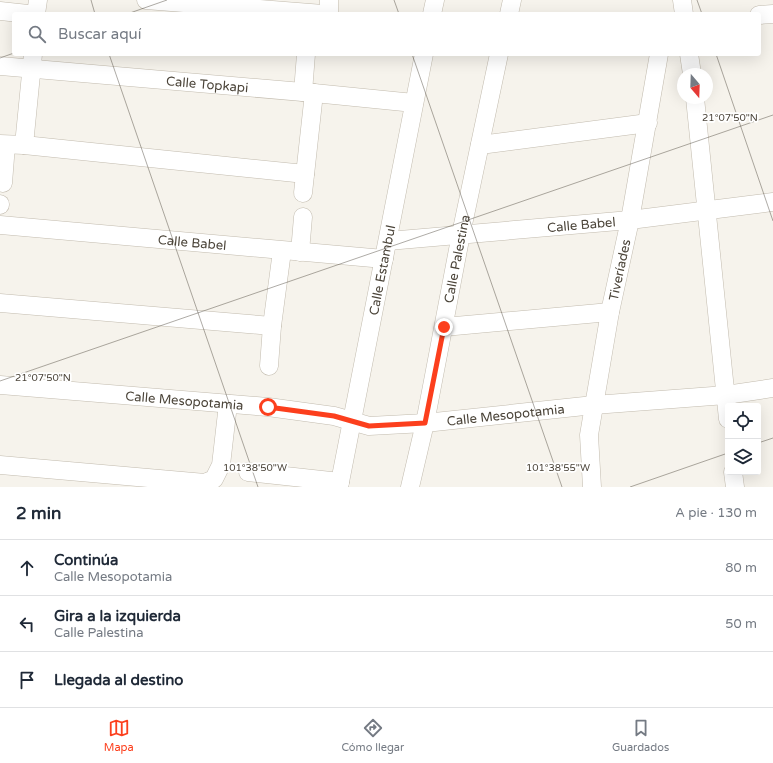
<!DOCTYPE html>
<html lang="es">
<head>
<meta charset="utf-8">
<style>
  body { margin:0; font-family:"Varela Round",sans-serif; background:#f2f2f3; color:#1f2937 }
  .controls { position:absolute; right:12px; bottom:12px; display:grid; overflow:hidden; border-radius:4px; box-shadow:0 4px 16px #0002 }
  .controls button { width:36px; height:36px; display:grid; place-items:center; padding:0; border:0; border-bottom:1px solid #e0e1e3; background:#fff; color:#1f2937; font:20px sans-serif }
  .compass { position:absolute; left:677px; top:68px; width:36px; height:36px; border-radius:50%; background:#fff; box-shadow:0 4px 16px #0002; rotate:161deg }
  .stop { position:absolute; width:12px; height:12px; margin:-9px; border:3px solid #fc3f1d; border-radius:50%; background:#fff }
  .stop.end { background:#fc3f1d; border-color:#fff; box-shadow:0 1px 4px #0008 }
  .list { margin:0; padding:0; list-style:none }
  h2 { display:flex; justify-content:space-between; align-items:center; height:52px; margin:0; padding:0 16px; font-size:17px }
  h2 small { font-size:13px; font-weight:400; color:#747a83 }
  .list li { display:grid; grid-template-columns:26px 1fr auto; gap:12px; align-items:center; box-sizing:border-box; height:56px; padding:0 16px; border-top:1px solid #e0e1e3 }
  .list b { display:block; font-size:15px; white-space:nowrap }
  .list p { margin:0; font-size:13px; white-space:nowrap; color:#747a83 }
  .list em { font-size:13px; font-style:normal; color:#747a83 }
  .icon { flex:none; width:22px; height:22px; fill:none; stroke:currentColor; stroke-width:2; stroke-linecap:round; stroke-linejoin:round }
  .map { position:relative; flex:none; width:773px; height:487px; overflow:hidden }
  .search { position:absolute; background:#fff; box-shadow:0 4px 16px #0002; left:12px; right:12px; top:12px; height:44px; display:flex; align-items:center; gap:10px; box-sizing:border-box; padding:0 14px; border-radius:4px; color:#747a83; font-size:15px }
  .sheet { height:220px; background:#fff }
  nav { display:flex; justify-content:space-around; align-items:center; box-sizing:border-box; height:56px; border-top:1px solid #e0e1e3; background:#fff; font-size:11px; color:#747a83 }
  nav a { display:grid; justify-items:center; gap:2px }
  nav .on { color:#fc3f1d }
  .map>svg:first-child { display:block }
</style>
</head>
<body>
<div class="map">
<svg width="773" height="487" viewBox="0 0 773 487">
  <rect width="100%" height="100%" fill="#f6f3ec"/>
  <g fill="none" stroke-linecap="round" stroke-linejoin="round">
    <defs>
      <g id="minor">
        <path d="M 146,0 L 323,14"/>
        <path d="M 682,0 L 684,14"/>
        <path d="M 0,11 L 28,14"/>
        <path d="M 36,14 L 38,0"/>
        <path d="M 329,14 L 329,0"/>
        <path d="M 432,14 L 435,0"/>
        <path d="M 509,14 L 512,0"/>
        <path d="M 759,15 L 773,14"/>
        <path d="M 689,54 L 692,74"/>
        <path id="s1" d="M 0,66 L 314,93 L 414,103"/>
        <path d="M 303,92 L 306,54"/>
        <path d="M 695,98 L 728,419"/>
        <path d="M 0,144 L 24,145 L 305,174"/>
        <path d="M 24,145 L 33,54"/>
        <path d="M 480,145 L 648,123"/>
        <path d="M 3,183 L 6,145"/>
        <path d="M 303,193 L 314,93"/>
        <path d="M 0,205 L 0,204"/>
        <path id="s2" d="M 0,225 L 384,259"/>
        <path id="s3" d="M 388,241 L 630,220 L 773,202"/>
        <path d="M 300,252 L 303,217"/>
        <path d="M 0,303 L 272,326"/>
        <path d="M 444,327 L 610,312"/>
        <path d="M 269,366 L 272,326 L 282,251"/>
        <path id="s4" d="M 0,385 L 268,407 L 334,416 L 369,426 L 425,423 L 594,405 L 726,395 L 773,388"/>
        <path d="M 0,465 L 205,483 L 214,479 L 221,465 L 228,404"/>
        <path d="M 248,472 L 340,482"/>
        <path d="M 733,472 L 735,487"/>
        <path id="s5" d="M 339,487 L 424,54"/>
        <path id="s6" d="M 410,487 L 425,423 L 461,234 L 499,54"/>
        <path id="s7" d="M 592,487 L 589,435 L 610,312 L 630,220 L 659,54"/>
      </g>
    </defs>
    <use href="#minor" stroke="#c2bbae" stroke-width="19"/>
    <use href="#minor" stroke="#fff" stroke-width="18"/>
  </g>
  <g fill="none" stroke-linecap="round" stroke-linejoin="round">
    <path stroke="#fc3f1d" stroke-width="5" d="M 268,407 L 334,416 L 369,426 L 425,423 L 444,327"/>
  </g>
  <path fill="none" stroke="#4b4439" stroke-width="1" stroke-opacity="0.45" d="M 91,0 L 95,14M 394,0 L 399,14M 697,0 L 702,14M 127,14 L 167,0M 109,54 L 258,487M 412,54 L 562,487M 716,54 L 773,221M 0,58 L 14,53M 0,381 L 773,115M 758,443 L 773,438M 630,487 L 728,453"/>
  <g text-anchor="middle" stroke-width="3.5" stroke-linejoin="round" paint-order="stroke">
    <g font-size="13" fill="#4b4439" stroke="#fff">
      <text dy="5" stroke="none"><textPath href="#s1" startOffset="208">Calle Topkapi</textPath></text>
      <text dy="5" stroke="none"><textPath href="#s3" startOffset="194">Calle Babel</textPath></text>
      <text dy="5" stroke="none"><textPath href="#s2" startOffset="193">Calle Babel</textPath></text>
      <text dy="5" stroke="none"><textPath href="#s6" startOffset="233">Calle Palestina</textPath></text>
      <text dy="5" stroke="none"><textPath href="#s7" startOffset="220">Tiveríades</textPath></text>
      <text dy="5" stroke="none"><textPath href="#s5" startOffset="221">Calle Estambul</textPath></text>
      <text dy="5" stroke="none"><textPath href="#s4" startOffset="185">Calle Mesopotamia</textPath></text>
      <text dy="5" stroke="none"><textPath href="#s4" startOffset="509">Calle Mesopotamia</textPath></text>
    </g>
  </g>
  <g font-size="10" text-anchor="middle" fill="#4b4439" stroke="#fff" stroke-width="3.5" stroke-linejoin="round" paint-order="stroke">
    <text x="730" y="121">21°07'50"N</text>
    <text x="43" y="381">21°07'50"N</text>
    <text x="255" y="471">101°38'50"W</text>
    <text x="558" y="471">101°38'55"W</text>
  </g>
</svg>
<div class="controls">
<button><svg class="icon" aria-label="locate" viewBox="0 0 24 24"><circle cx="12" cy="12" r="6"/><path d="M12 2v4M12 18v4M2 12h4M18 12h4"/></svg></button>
<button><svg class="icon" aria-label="layers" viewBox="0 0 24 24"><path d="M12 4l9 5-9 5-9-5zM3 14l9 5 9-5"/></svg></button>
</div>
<svg class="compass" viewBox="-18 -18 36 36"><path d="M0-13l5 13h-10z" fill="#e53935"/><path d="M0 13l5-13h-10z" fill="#747a83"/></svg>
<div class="stop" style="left:268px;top:407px"></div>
<div class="stop end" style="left:444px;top:327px"></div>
<div class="search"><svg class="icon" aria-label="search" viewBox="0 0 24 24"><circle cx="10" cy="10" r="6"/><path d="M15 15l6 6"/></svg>Buscar aquí</div>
</div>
<section class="sheet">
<h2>2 min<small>A pie · 130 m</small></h2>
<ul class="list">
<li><svg class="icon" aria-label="ahead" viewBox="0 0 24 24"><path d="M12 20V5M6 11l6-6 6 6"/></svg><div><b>Continúa</b><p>Calle Mesopotamia</p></div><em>80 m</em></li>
<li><svg class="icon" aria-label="left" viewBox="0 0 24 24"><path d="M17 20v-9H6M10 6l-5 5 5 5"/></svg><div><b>Gira a la izquierda</b><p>Calle Palestina</p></div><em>50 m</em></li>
<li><svg class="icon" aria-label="arrive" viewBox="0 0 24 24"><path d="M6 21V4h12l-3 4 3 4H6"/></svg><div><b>Llegada al destino</b></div></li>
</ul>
</section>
<nav>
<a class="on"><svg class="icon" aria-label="map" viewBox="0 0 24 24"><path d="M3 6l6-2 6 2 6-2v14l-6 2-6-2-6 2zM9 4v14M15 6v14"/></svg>Mapa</a>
<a><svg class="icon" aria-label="directions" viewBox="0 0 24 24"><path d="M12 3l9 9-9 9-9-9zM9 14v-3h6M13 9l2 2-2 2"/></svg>Cómo llegar</a>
<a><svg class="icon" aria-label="saved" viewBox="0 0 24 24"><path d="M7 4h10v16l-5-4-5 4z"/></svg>Guardados</a>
</nav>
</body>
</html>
